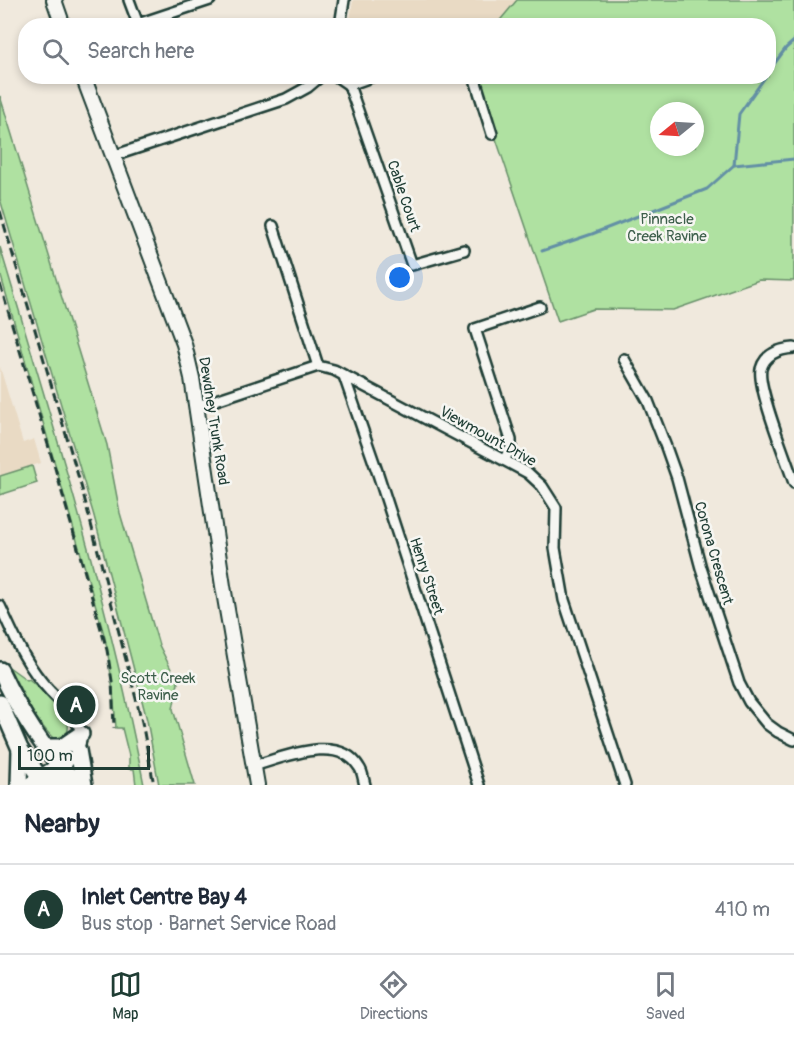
<!DOCTYPE html>
<html lang="en">
<head>
<meta charset="utf-8">
<style>
  body { margin:0; font-family:Pangolin,sans-serif; background:#f6f6f7; color:#1f2937 }
  .compass { position:absolute; left:650px; top:102px; width:54px; height:54px; border-radius:50%; background:#fff; box-shadow:0 3px 9px #0003; rotate:252deg }
  .scale { position:absolute; left:18px; bottom:15px; width:132px; box-sizing:border-box; padding-left:6px; border:3px solid #1f3d34; border-top:0; font-size:16px; line-height:21px; white-space:nowrap; color:#1f3d34; -webkit-text-stroke:4px #f6f6f2; paint-order:stroke }
  .you { position:absolute; left:400px; top:278px; width:21px; height:21px; margin:-15px; border:4px solid #fff; border-radius:50%; background:#1a73e8; box-shadow:0 0 0 9px #1a73e833 }
  .badge { display:grid; place-items:center; width:39px; height:39px; border-radius:50%; background:#1f3d34; color:#fff; font-size:20px; font-weight:700 }
  .pin { position:absolute; translate:-50% -50%; border:3px solid #fff; box-shadow:0 2px 6px #0006 }
  .list { margin:0; padding:0; list-style:none }
  h2 { display:flex; justify-content:space-between; align-items:center; height:78px; margin:0; padding:0 24px; font-size:26px }
  h2 small { font-size:20px; font-weight:400; color:#747a83 }
  .list li { display:grid; grid-template-columns:39px 1fr auto; gap:18px; align-items:center; box-sizing:border-box; height:90px; padding:0 24px; border-top:2px solid #e0e1e3 }
  .list b { display:block; font-size:22px; white-space:nowrap }
  .list p { margin:0; font-size:20px; white-space:nowrap; color:#747a83 }
  .list em { font-size:20px; font-style:normal; color:#747a83 }
  .icon { flex:none; width:33px; height:33px; fill:none; stroke:currentColor; stroke-width:2; stroke-linecap:round; stroke-linejoin:round }
  .map { position:relative; flex:none; width:794px; height:785px; overflow:hidden }
  .search { position:absolute; background:#fff; box-shadow:0 3px 9px #0003; left:18px; right:18px; top:18px; height:66px; display:flex; align-items:center; gap:15px; box-sizing:border-box; padding:0 21px; border-radius:24px; color:#747a83; font-size:22px }
  .sheet { height:168px; background:#fff }
  nav { display:flex; justify-content:space-around; align-items:center; box-sizing:border-box; height:84px; border-top:2px solid #e0e1e3; background:#fff; font-size:16px; color:#747a83 }
  nav a { display:grid; justify-items:center; gap:3px }
  nav .on { color:#1f3d34 }
  .map>svg:first-child { display:block }
</style>
</head>
<body>
<div class="map">
<svg width="794" height="785" viewBox="0 0 794 785">
  <rect width="100%" height="100%" fill="#f0e9dd"/>
  <filter id="ink" filterUnits="userSpaceOnUse"><feTurbulence type="fractalNoise" baseFrequency=".0167" numOctaves="2"/><feDisplacementMap in="SourceGraphic" scale="12" xChannelSelector="R" yChannelSelector="G"/><feConvolveMatrix kernelMatrix="1 2 1 2 8 2 1 2 1" color-interpolation-filters="sRGB"/></filter>
  <g filter="url(#ink)">
    <g fill="#e9dac4">
      <path d="M 353,0 L 517,0 L 496,25 L 349,26 Z"/>
      <path d="M 0,367 L 23,443 L 34,439 L 41,463 L 0,476 Z"/>
    </g>
    <g fill="#afe1a1" stroke="#678f6a" stroke-width="1.5" fill-rule="evenodd">
      <path d="M 517,0 L 794,0 L 794,281 L 759,280 L 673,310 L 593,309 L 558,321 L 475,77 L 768,76 L 768,26 L 496,25 ZM 659,111 L 695,111 L 695,147 L 659,147 Z"/>
      <path d="M 0,96 L 107,445 L 120,513 L 159,645 L 178,683 L 173,709 L 195,785 L 159,785 L 147,720 L 94,516 L 0,199 Z"/>
      <path d="M 0,247 C 53,425 109,603 144,785 L 136,785 L 134,769 L 129,769 L 129,756 L 122,728 L 116,728 C 114,697 111,668 105,638 L 0,273 Z"/>
      <path d="M 32,466 L 37,483 L 0,495 L 0,476 Z"/>
      <path d="M 9,667 L 27,680 L 29,679 C 42,691 84,721 62,739 L 60,738 L 53,738 C 33,718 22,692 9,667 Z"/>
    </g>
    <g fill="none" stroke-linecap="round" stroke-linejoin="round">
      <g stroke="#6390a5" stroke-width="3">
        <path d="M 768,72 L 786,48 L 794,41"/>
        <path d="M 734,165 L 794,159"/>
        <path d="M 542,251 L 592,234 L 707,189 L 734,165 L 739,114 L 766,76"/>
      </g>
      <defs>
        <g id="minor">
          <path d="M 129,0 L 138,24 L 210,0"/>
          <path d="M 340,26 L 344,0"/>
          <path d="M 336,76 L 349,85"/>
          <path d="M 474,76 L 492,134"/>
          <path d="M 349,85 L 412,265 L 464,250"/>
          <path d="M 349,85 L 374,76"/>
          <path d="M 113,156 L 286,99 L 308,87 L 321,76"/>
          <path d="M 273,226 L 318,366"/>
          <path d="M 794,348 C 780,349 765,354 761,369 C 757,388 787,461 794,483"/>
          <path d="M 624,359 L 648,401 L 666,447 L 677,478 L 701,568 L 739,683 L 749,702 L 767,724 L 778,732 L 794,740"/>
          <path d="M 344,376 L 378,474 L 479,785"/>
          <path d="M 195,407 L 318,366 L 334,370 L 528,473 L 542,486 L 556,508 L 555,548 L 564,600 L 625,785"/>
          <path d="M 504,460 L 511,448 L 511,440 L 475,329 L 540,307"/>
          <path d="M 0,606 C 14,636 26,666 49,690 C 60,702 78,716 81,734 C 83,749 70,758 63,770"/>
          <path d="M 253,766 C 282,758 339,733 359,767 C 363,772 363,779 365,785"/>
        </g>
        <g id="secondary">
          <path d="M 54,0 L 63,26"/>
          <path d="M 83,76 L 184,344 L 192,378 L 223,586 L 257,785"/>
          <path d="M 29,785 L 59,765"/>
        </g>
        <g id="primary">
          <path d="M 0,670 C 20,713 44,753 79,785"/>
          <path d="M 0,703 L 20,749 L 45,785"/>
          <path d="M 44,747 L 62,747 L 81,734"/>
          <path d="M 78,750 L 84,785"/>
          <path d="M 39,778 L 53,779 L 62,785"/>
          <path d="M 19,785 L 20,749"/>
        </g>
      </defs>
      <use href="#minor" stroke="#1f3d34" stroke-width="14"/>
      <use href="#secondary" stroke="#1f3d34" stroke-width="18"/>
      <use href="#primary" stroke="#1f3d34" stroke-width="20"/>
      <use href="#minor" stroke="#f6f6f2" stroke-width="9"/>
      <use href="#secondary" stroke="#f6f6f2" stroke-width="14"/>
      <use href="#primary" stroke="#f6f6f2" stroke-width="15"/>
      <g stroke="#1f3d34" stroke-width="3" stroke-dasharray="9 4.5" stroke-linecap="butt">
        <path d="M 0,211 L 82,489 L 142,722 L 154,785"/>
        <path d="M 0,284 L 55,468 L 107,650 L 112,681 L 114,728"/>
      </g>
    </g>
  </g>
  <g text-anchor="middle" stroke-width="5" stroke-linejoin="round" paint-order="stroke">
    <g font-size="15" fill="#1f3d34" stroke="#f6f6f2">
      <text transform="translate(404 196) rotate(71)" y="5">Cable Court</text>
      <text transform="translate(214 421) rotate(81)" y="5">Dewdney Trunk Road</text>
      <text transform="translate(488 436) rotate(29)" y="5">Viewmount Drive</text>
      <text transform="translate(714 553) rotate(74)" y="5">Corona Crescent</text>
      <text transform="translate(427 576) rotate(72)" y="5">Henry Street</text>
    </g>
    <g font-size="15" fill="#3c5e4a" stroke="#f6f6f2">
      <text x="667" y="224">Pinnacle<tspan x="667" dy="17">Creek Ravine</tspan></text>
      <text x="158" y="683">Scott Creek<tspan x="158" dy="17">Ravine</tspan></text>
    </g>
  </g>
</svg>
<svg class="compass" viewBox="-18 -18 36 36"><path d="M0-13l5 13h-10z" fill="#e53935"/><path d="M0 13l5-13h-10z" fill="#747a83"/></svg>
<div class="scale">100 m</div>
<div class="you"></div>
<div class="pin badge" style="left:76px;top:705px">A</div>
<div class="search"><svg class="icon" aria-label="search" viewBox="0 0 24 24"><circle cx="10" cy="10" r="6"/><path d="M15 15l6 6"/></svg>Search here</div>
</div>
<section class="sheet">
<h2>Nearby<small></small></h2>
<ul class="list">
<li><span class="badge">A</span><div><b>Inlet Centre Bay 4</b><p>Bus stop · Barnet Service Road</p></div><em>410 m</em></li>
</ul>
</section>
<nav>
<a class="on"><svg class="icon" aria-label="map" viewBox="0 0 24 24"><path d="M3 6l6-2 6 2 6-2v14l-6 2-6-2-6 2zM9 4v14M15 6v14"/></svg>Map</a>
<a><svg class="icon" aria-label="directions" viewBox="0 0 24 24"><path d="M12 3l9 9-9 9-9-9zM9 14v-3h6M13 9l2 2-2 2"/></svg>Directions</a>
<a><svg class="icon" aria-label="saved" viewBox="0 0 24 24"><path d="M7 4h10v16l-5-4-5 4z"/></svg>Saved</a>
</nav>
</body>
</html>
